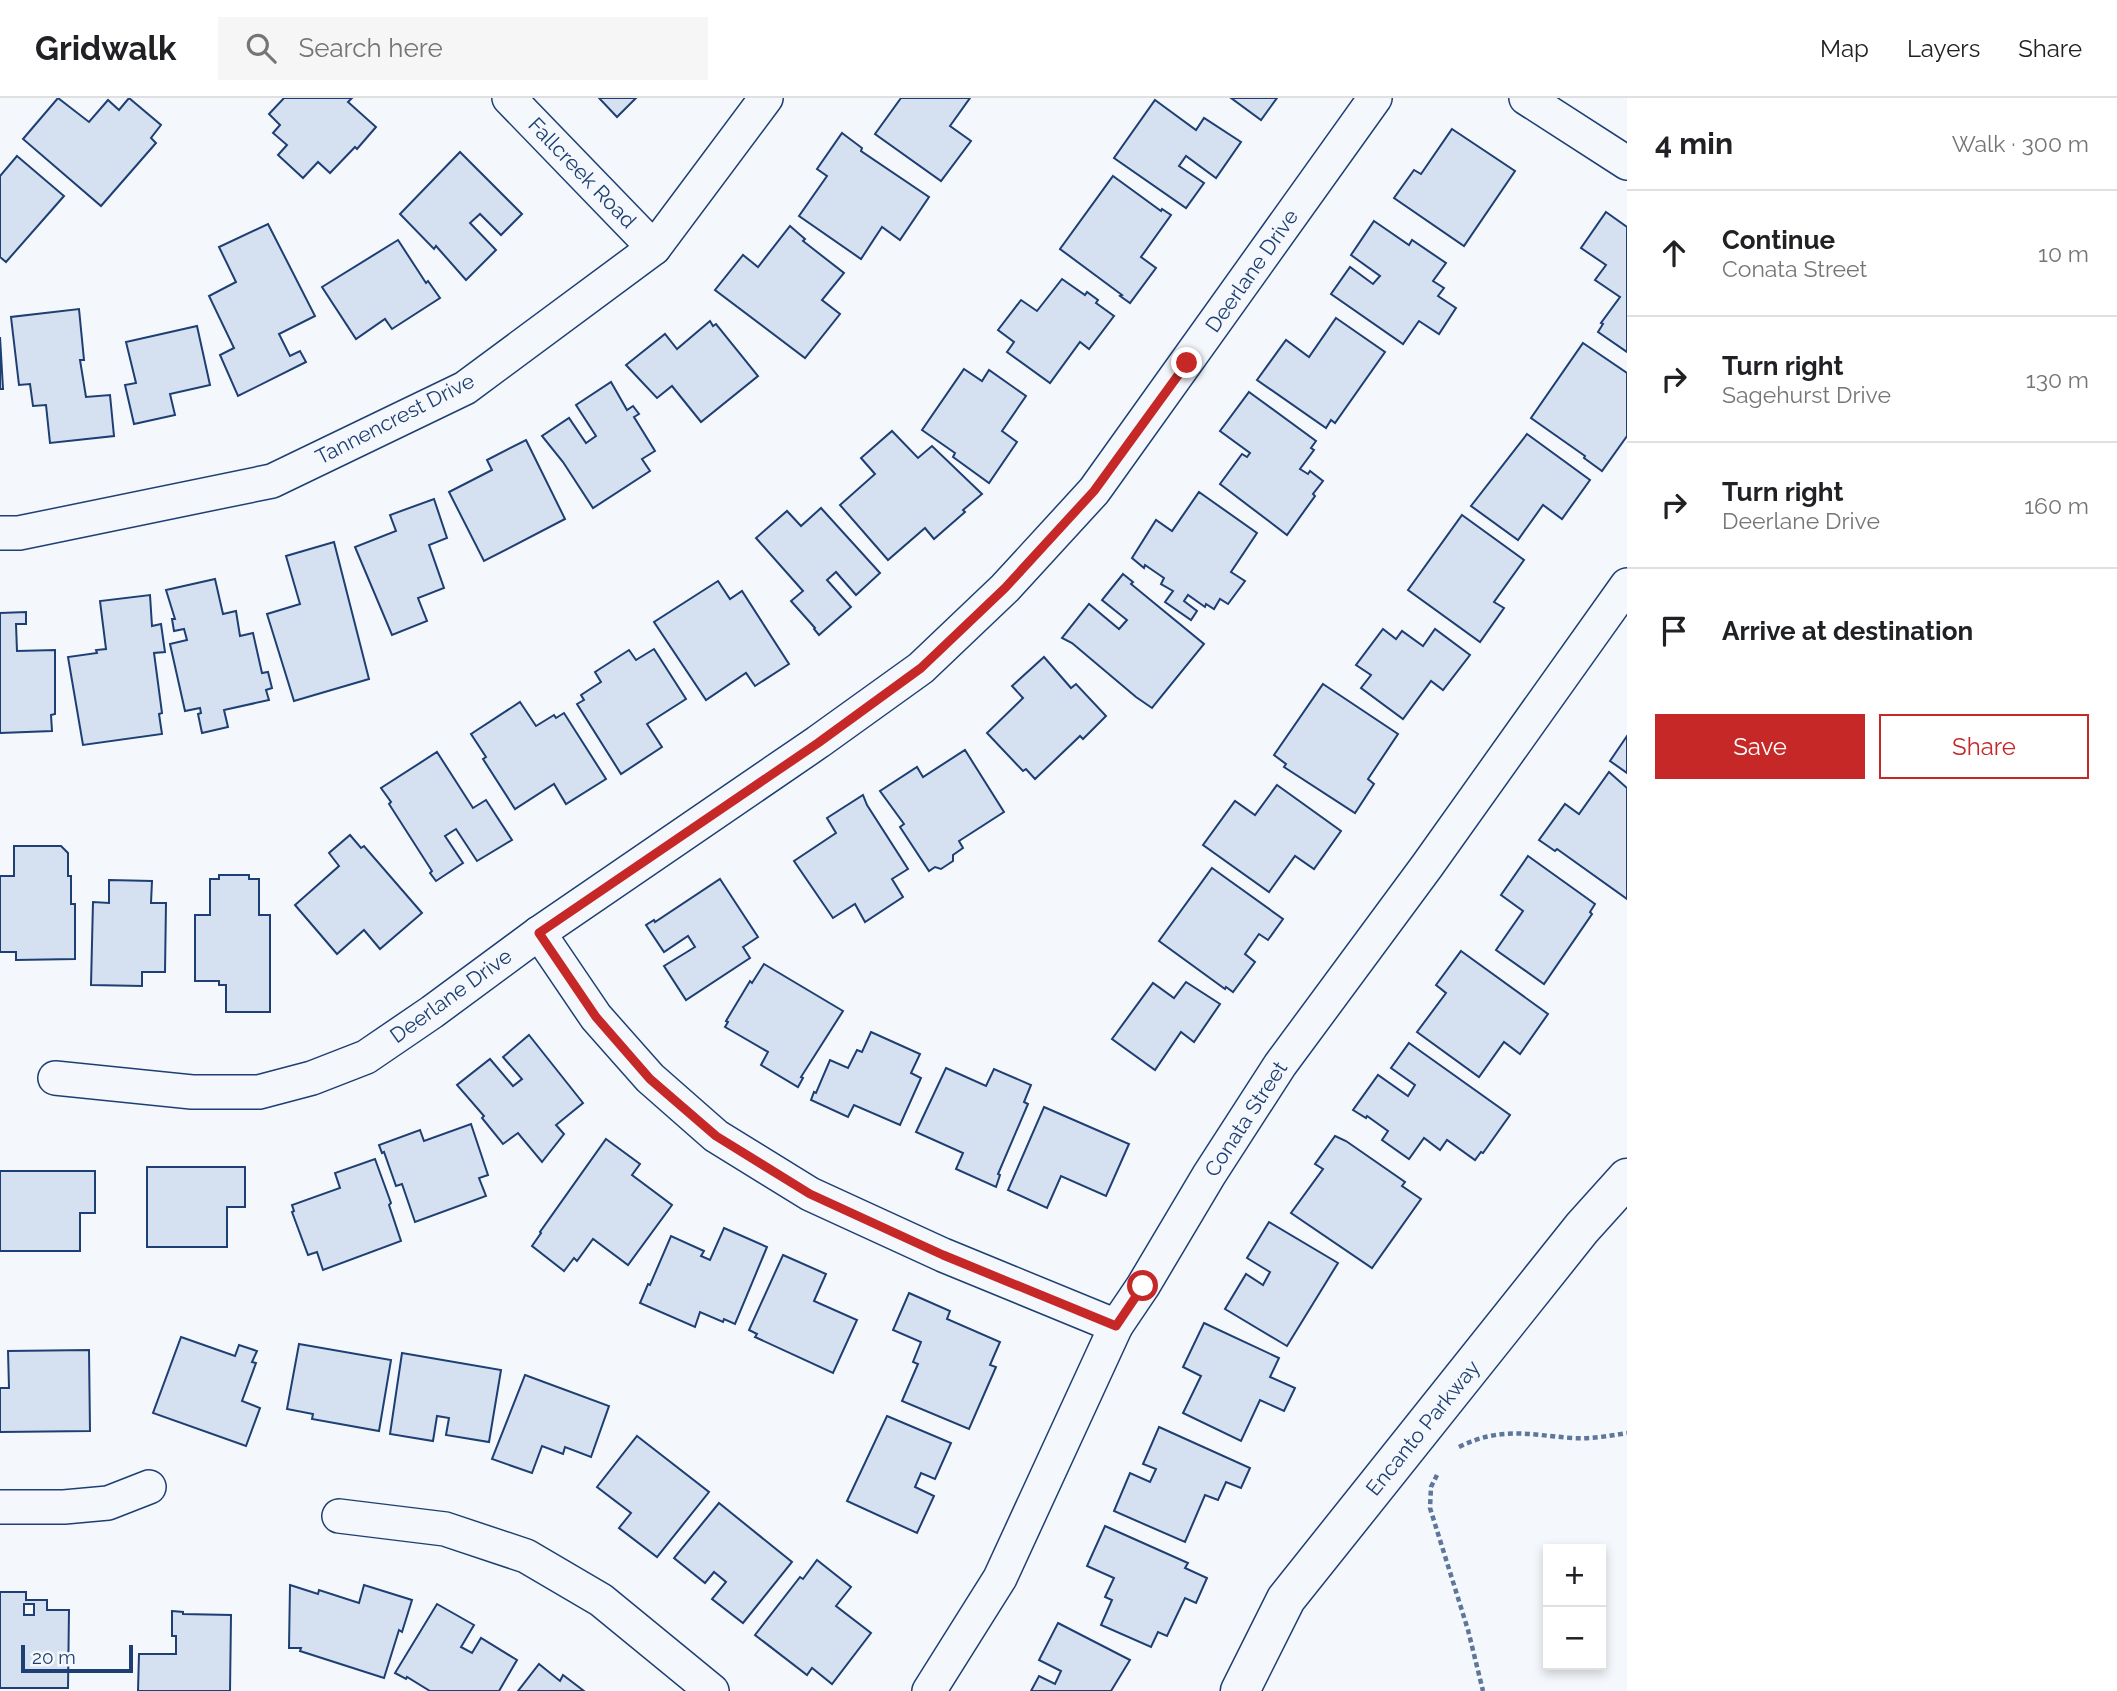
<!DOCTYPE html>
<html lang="en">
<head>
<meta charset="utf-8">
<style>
  body { margin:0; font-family:Raleway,sans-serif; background:#f6f6f6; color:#202124 }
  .controls { position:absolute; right:21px; bottom:21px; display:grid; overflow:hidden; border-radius:0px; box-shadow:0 4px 10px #0003 }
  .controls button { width:63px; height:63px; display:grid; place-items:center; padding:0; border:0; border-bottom:2px solid #e0e0e0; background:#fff; color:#202124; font:35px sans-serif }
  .scale { position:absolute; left:21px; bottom:18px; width:112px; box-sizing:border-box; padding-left:7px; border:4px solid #1d3f73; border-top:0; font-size:19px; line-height:24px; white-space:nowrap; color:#1d3f73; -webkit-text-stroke:5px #f4f7fb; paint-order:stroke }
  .stop { position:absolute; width:21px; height:21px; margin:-16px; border:5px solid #c62828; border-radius:50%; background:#fff }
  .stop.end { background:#c62828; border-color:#fff; box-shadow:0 2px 7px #0008 }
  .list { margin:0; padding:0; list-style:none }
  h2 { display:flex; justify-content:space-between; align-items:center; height:91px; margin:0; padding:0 28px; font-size:30px }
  h2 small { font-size:23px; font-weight:400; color:#757577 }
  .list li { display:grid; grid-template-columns:46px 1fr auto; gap:21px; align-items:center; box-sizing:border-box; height:126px; padding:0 28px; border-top:2px solid #e0e0e0 }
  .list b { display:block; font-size:26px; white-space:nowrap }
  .list p { margin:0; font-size:23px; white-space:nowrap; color:#757577 }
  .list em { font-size:23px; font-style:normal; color:#757577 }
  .actions { display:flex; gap:14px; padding:21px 28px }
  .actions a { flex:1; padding:16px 0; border:2px solid #c62828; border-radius:0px; text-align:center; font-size:24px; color:#c62828 }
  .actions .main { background:#c62828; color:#fff }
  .icon { flex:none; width:38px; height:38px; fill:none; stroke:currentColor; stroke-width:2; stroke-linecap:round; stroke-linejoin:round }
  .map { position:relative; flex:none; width:1627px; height:1593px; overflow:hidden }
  header { display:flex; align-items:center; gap:42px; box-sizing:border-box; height:98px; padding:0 35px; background:#fff; border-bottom:2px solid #e0e0e0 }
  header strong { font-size:33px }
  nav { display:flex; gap:38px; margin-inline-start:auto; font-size:24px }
  .search { width:490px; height:63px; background:#f6f6f6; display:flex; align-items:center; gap:18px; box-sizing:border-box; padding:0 24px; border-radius:0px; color:#757577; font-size:26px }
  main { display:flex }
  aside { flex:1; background:#fff }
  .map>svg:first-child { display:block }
</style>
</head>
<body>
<header>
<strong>Gridwalk</strong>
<div class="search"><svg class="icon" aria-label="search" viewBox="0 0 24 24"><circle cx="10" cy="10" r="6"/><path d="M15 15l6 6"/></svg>Search here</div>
<nav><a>Map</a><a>Layers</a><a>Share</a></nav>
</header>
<main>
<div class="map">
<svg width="1627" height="1593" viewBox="0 0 1627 1593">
  <rect width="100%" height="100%" fill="#f4f7fb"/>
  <g fill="#d5e0f0" stroke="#1d3f73" stroke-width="2" fill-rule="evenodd">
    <path d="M 58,0 L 89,24 L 108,2 L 119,12 L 129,0 L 161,27 L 151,40 L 156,45 L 101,108 L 23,41 Z"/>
    <path d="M 284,0 L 352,0 L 348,4 L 376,29 L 357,51 L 355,49 L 330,75 L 318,64 L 303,80 L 278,57 L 287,47 L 273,35 L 280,27 L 269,16 Z"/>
    <path d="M 599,0 L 636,0 L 617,19 Z"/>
    <path d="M 901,0 L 970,0 L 950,28 L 971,43 L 941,83 L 875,36 Z"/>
    <path d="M 1231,0 L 1277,0 L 1261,22 Z"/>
    <path d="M 1155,2 L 1196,32 L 1204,20 L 1241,44 L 1216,80 L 1186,58 L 1179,68 L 1204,85 L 1186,110 L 1114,60 Z"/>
    <path d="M 1452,31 L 1515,73 L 1464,148 L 1394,100 L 1414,72 L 1421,76 Z"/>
    <path d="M 842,35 L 862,50 L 861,53 L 929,99 L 900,142 L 882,129 L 861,161 L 799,118 L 827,78 L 817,71 Z"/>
    <path d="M 460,54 L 522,116 L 501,137 L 480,116 L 470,125 L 496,152 L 466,182 L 436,148 L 434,151 L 400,116 Z"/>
    <path d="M 17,58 L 64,98 L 6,164 L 0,159 L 0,78 Z"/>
    <path d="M 1113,78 L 1161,113 L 1162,111 L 1171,117 L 1141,159 L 1156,170 L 1130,205 L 1120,198 L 1122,197 L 1060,151 Z"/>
    <path d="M 1606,114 L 1627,129 L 1627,254 L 1598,234 L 1603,226 L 1601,225 L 1620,199 L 1595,182 L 1606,167 L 1581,150 Z"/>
    <path d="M 1374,123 L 1409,147 L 1412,142 L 1446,165 L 1433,183 L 1444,190 L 1438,198 L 1456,210 L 1439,236 L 1419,223 L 1403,246 L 1331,196 L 1350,169 L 1373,186 L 1380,178 L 1351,157 Z"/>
    <path d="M 268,126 L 315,218 L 279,236 L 290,258 L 300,253 L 306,264 L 238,298 L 220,257 L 234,250 L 209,198 L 236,184 L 219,149 Z"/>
    <path d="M 790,128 L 805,141 L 803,143 L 844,175 L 822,202 L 840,216 L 805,260 L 715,192 L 743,157 L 758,169 Z"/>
    <path d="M 398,142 L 426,185 L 428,183 L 440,200 L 392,231 L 385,221 L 356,241 L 322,189 Z"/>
    <path d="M 1062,181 L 1085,197 L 1087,194 L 1098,202 L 1096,205 L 1114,218 L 1089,251 L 1080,244 L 1050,285 L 1007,254 L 1014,244 L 998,232 L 1021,202 L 1037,213 Z"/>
    <path d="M 79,211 L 84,262 L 80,262 L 86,299 L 110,297 L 114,338 L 50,345 L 46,307 L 33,308 L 30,286 L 19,287 L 11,219 Z"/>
    <path d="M 1336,220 L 1385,254 L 1335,325 L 1331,322 L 1326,330 L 1257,282 L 1286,242 L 1309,259 Z"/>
    <path d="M 710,223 L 713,228 L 716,226 L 758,278 L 701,324 L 672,288 L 657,300 L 626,267 L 665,236 L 677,251 Z"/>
    <path d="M 197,228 L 210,287 L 170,296 L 175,317 L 134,326 L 125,287 L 136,285 L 126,244 Z"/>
    <path d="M 0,239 L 3,291 L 0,291 Z"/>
    <path d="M 1583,245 L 1627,275 L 1627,338 L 1602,373 L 1584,360 L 1585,358 L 1531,320 Z"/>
    <path d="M 964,271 L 982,283 L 989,272 L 1026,298 L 1002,333 L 1017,344 L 989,385 L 953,359 L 955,355 L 922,332 Z"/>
    <path d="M 611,284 L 627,312 L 633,308 L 639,316 L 634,319 L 655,353 L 642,361 L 650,373 L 593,410 L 563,364 L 542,338 L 569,320 L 586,345 L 596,338 L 576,307 Z"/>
    <path d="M 1249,294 L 1316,343 L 1311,350 L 1314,352 L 1300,371 L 1308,376 L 1310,373 L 1323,383 L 1313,396 L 1315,398 L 1287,437 L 1220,386 L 1242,356 L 1247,359 L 1250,355 L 1220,333 Z"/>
    <path d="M 892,333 L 918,360 L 932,348 L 982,396 L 963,412 L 965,414 L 934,441 L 925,430 L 888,462 L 840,407 L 875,376 L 861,360 Z"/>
    <path d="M 1527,336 L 1590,382 L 1562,421 L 1543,407 L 1518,442 L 1471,408 Z"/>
    <path d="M 526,342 L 565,421 L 484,463 L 449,394 L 492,372 L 487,362 Z"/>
    <path d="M 1199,394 L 1257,435 L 1231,474 L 1245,483 L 1228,506 L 1220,501 L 1214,511 L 1206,506 L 1205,509 L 1188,497 L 1184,503 L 1197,513 L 1191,522 L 1165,504 L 1173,493 L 1161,486 L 1164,480 L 1145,467 L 1144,470 L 1132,460 L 1156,422 L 1172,433 Z"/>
    <path d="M 434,401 L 447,440 L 429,447 L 444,490 L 418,500 L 427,523 L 392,537 L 355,449 L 396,433 L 390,417 Z"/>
    <path d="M 821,410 L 880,475 L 856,497 L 836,474 L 827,482 L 851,509 L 819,537 L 814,531 L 815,530 L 791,503 L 803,493 L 756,440 L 787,413 L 801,428 Z"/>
    <path d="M 1462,417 L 1524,462 L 1494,504 L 1504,510 L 1480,544 L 1408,492 Z"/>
    <path d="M 334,444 L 369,581 L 294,603 L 267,516 L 300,506 L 286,458 Z"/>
    <path d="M 1123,476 L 1133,484 L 1131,486 L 1204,546 L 1152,610 L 1136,599 L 1072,545 L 1062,540 L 1089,506 L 1119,531 L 1127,522 L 1102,502 Z"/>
    <path d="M 215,481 L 223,516 L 236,513 L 240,538 L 253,535 L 262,575 L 268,574 L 272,590 L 266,592 L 269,602 L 224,612 L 228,629 L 202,635 L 198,616 L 201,615 L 200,610 L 185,613 L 170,546 L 187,542 L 184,531 L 174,533 L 172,521 L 175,521 L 166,492 Z"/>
    <path d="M 718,483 L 730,501 L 742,493 L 789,566 L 755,588 L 746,575 L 706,602 L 654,524 Z"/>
    <path d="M 150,497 L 152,528 L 161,526 L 165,554 L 154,555 L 162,615 L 159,616 L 162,636 L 83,647 L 68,559 L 97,555 L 96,552 L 106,551 L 100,503 Z"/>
    <path d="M 26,514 L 26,526 L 16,526 L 17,553 L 55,552 L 55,616 L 51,617 L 52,633 L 0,635 L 0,515 Z"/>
    <path d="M 1383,531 L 1396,541 L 1402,533 L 1423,548 L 1435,531 L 1470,557 L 1443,592 L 1431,583 L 1403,621 L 1361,590 L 1371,577 L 1356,567 Z"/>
    <path d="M 654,551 L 686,601 L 647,626 L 662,649 L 621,676 L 577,606 L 584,602 L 581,597 L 601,584 L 595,574 L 629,552 L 636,562 Z"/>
    <path d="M 1044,559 L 1071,590 L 1076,586 L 1106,618 L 1083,641 L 1080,638 L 1035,681 L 1026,671 L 1023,673 L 987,635 L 1023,600 L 1012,588 Z"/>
    <path d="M 1323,586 L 1398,636 L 1368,681 L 1374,686 L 1355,715 L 1284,669 L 1286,666 L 1274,657 Z"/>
    <path d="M 520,604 L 536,628 L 554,617 L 556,620 L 564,615 L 606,681 L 566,706 L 554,686 L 515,711 L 483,661 L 486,659 L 471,636 Z"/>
    <path d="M 1627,638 L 1627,675 L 1610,663 Z"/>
    <path d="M 965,652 L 1004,714 L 959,743 L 963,750 L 953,757 L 953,763 L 941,771 L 935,769 L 929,773 L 900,729 L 904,726 L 880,693 L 917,669 L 923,679 Z"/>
    <path d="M 437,654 L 473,710 L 486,702 L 512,742 L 477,763 L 456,731 L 445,738 L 463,765 L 436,783 L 430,775 L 432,773 L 389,706 L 391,704 L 381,690 Z"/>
    <path d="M 1609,674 L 1627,690 L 1627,801 L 1557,751 L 1555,753 L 1539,742 L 1565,706 L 1579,716 Z"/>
    <path d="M 1277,687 L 1341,733 L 1314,771 L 1295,758 L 1269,794 L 1203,747 L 1235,703 L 1255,717 Z"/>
    <path d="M 863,697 L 867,707 L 908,771 L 892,781 L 903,799 L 865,824 L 855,806 L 833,820 L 794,763 L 836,735 L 827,720 Z"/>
    <path d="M 350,737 L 361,750 L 364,748 L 422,815 L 380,851 L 364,832 L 337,856 L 295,807 L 339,768 L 329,755 Z"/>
    <path d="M 14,748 L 61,748 L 68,755 L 68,778 L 71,778 L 71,806 L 75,806 L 75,861 L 16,862 L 16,854 L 0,854 L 0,778 L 14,778 Z"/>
    <path d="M 1528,758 L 1595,806 L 1590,814 L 1592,816 L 1544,886 L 1496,852 L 1523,813 L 1501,797 Z"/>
    <path d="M 1212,770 L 1283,821 L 1268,842 L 1259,836 L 1245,856 L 1255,864 L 1233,894 L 1226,889 L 1225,891 L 1159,843 Z"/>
    <path d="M 219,777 L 249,777 L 249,781 L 259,781 L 259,817 L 270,817 L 270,914 L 226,914 L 226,887 L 219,887 L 219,883 L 195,883 L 195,817 L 210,817 L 210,781 L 219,781 Z"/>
    <path d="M 720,781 L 758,839 L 743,849 L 750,860 L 686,902 L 664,868 L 695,849 L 688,838 L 664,854 L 646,827 L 654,822 L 655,824 Z"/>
    <path d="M 109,782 L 152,783 L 151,805 L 166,805 L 165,874 L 142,874 L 142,888 L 91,887 L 93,804 L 109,805 Z"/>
    <path d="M 1461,853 L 1548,916 L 1520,956 L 1504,944 L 1479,979 L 1417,934 L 1446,895 L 1436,887 Z"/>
    <path d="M 764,866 L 843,913 L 801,979 L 803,980 L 798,989 L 761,967 L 768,954 L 725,929 L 728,924 L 726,923 L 750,883 L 752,885 Z"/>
    <path d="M 1186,884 L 1220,906 L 1194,944 L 1181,934 L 1155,972 L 1112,941 L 1153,885 L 1174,900 Z"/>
    <path d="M 871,934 L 920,956 L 911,975 L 921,980 L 900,1027 L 854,1007 L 848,1019 L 811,1002 L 814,994 L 816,995 L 830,962 L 848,970 L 857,952 L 862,954 Z"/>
    <path d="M 529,937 L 583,1005 L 556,1027 L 564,1036 L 542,1064 L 518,1035 L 503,1046 L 482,1020 L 484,1018 L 457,987 L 490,961 L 513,988 L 522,981 L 503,959 Z"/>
    <path d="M 1409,945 L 1510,1017 L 1483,1055 L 1481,1054 L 1475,1062 L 1447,1042 L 1440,1052 L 1424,1040 L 1409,1061 L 1382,1042 L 1388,1033 L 1367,1018 L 1366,1020 L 1353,1012 L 1378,977 L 1408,998 L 1415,987 L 1391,970 Z"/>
    <path d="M 946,970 L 986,988 L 994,971 L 1031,987 L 1024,1004 L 1028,1006 L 998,1076 L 1000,1077 L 996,1089 L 956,1071 L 963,1055 L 916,1034 Z"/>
    <path d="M 1044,1009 L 1129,1046 L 1106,1098 L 1061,1078 L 1047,1110 L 1008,1092 Z"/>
    <path d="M 471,1026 L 488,1077 L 479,1080 L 486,1098 L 415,1124 L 402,1086 L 396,1088 L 384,1054 L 382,1055 L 379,1047 L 420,1032 L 424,1043 Z"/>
    <path d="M 1335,1038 L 1346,1043 L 1405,1084 L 1402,1088 L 1421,1101 L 1372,1170 L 1291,1115 L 1323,1071 L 1315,1066 Z"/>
    <path d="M 606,1041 L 640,1066 L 632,1077 L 672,1107 L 628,1167 L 593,1141 L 577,1163 L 574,1160 L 564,1173 L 532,1148 L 541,1135 L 540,1134 Z"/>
    <path d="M 375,1061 L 391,1105 L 389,1107 L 401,1143 L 323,1172 L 317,1154 L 308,1157 L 292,1114 L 294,1113 L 292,1107 L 340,1090 L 335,1075 Z"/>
    <path d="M 147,1069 L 245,1069 L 245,1109 L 227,1109 L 227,1149 L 147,1149 Z"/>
    <path d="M 0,1073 L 95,1073 L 95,1115 L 80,1115 L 80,1153 L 0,1153 Z"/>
    <path d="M 1269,1124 L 1338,1165 L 1287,1248 L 1225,1211 L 1246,1176 L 1263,1187 L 1270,1174 L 1247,1160 Z"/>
    <path d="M 724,1130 L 767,1149 L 735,1226 L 724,1221 L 723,1224 L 700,1214 L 695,1229 L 640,1205 L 648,1186 L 650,1187 L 671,1138 L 704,1153 L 701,1158 L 710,1162 Z"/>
    <path d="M 783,1157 L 826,1176 L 814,1203 L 857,1222 L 833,1275 L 755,1239 L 757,1236 L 749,1232 Z"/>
    <path d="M 909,1195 L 950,1213 L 947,1221 L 1000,1244 L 990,1267 L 996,1269 L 969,1331 L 902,1303 L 918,1266 L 913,1264 L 921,1244 L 893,1232 Z"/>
    <path d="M 1204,1225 L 1279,1260 L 1270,1279 L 1295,1290 L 1284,1313 L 1260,1302 L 1241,1343 L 1183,1315 L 1201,1278 L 1183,1269 Z"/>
    <path d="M 181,1239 L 235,1258 L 239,1247 L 257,1253 L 252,1264 L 256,1265 L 242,1303 L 260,1310 L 246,1348 L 153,1315 Z"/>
    <path d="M 299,1246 L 391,1262 L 379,1333 L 312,1321 L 313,1316 L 287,1311 Z"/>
    <path d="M 89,1252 L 90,1333 L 0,1334 L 0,1290 L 9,1290 L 8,1253 Z"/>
    <path d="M 402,1255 L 501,1272 L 489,1344 L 446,1337 L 449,1320 L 437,1318 L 433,1343 L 390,1336 Z"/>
    <path d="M 525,1277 L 609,1308 L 591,1359 L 565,1349 L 563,1356 L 542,1348 L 532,1375 L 492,1361 Z"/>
    <path d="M 887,1318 L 951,1345 L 935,1381 L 921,1375 L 915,1389 L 934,1398 L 917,1435 L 847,1403 Z"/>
    <path d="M 1159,1329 L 1250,1370 L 1241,1390 L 1226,1384 L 1218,1402 L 1205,1397 L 1185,1444 L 1114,1413 L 1130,1375 L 1150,1384 L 1156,1371 L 1143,1366 Z"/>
    <path d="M 637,1338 L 709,1394 L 657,1459 L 619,1430 L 631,1415 L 597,1389 Z"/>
    <path d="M 719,1405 L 792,1464 L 743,1525 L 712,1501 L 726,1484 L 714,1474 L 705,1485 L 674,1460 Z"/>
    <path d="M 1105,1428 L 1188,1465 L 1185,1470 L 1207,1480 L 1196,1505 L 1185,1500 L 1167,1538 L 1158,1534 L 1151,1549 L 1101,1527 L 1112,1502 L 1105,1499 L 1114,1480 L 1087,1468 Z"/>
    <path d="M 817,1462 L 851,1489 L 836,1508 L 871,1535 L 832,1586 L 812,1570 L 807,1577 L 755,1537 L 800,1479 L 803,1481 Z"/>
    <path d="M 290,1487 L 318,1496 L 319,1492 L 359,1505 L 364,1487 L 412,1502 L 402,1534 L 399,1532 L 384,1580 L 300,1553 L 301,1550 L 289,1550 Z"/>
    <path d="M 0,1494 L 26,1494 L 26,1502 L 47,1502 L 47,1512 L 69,1512 L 68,1590 L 0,1590 ZM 24,1506 L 34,1506 L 34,1517 L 24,1517 Z"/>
    <path d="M 437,1506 L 474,1527 L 461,1549 L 472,1555 L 481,1540 L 517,1562 L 499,1593 L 430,1593 L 407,1579 L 406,1581 L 395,1575 Z"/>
    <path d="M 172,1513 L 183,1514 L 183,1516 L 231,1517 L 230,1593 L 138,1593 L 139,1556 L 176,1556 L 176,1538 L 172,1538 Z"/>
    <path d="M 1058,1525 L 1130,1562 L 1111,1593 L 1031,1593 L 1039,1578 L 1055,1586 L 1061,1573 L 1039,1562 Z"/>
    <path d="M 539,1566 L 560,1583 L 563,1577 L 584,1593 L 518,1593 Z"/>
  </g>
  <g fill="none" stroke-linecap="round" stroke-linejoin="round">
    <defs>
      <g id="minor">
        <path d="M 509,0 L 654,150"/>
        <path d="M 1526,0 L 1627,65"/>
        <path d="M 0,435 L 19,435 L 272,383 L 465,290 L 654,150 L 766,0"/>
        <path d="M 539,835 L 596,919 L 650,980 L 716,1038 L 810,1096 L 943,1157 L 1116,1228"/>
        <path d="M 55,980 L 192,994 L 259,994 L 312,980 L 366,959 L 432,914 L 539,835 L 818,644 L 921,570 L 1005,490 L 1094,393 L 1375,0"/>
        <path d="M 0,1409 L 64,1409 L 108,1405 L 149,1389"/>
        <path d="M 339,1418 L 445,1431 L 526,1458 L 601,1502 L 712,1593"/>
        <path d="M 929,1593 L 1000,1480 L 1116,1228 L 1143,1188 L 1209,1077 L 1280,967 L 1427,768 L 1627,487"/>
      </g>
      <path id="tertiary" d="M 1240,1593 L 1286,1501 L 1582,1130 L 1627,1080"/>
    </defs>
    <use href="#minor" stroke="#1d3f73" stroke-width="36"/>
    <use href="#tertiary" stroke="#1d3f73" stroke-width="41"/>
    <g stroke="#5e769c" stroke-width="4.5" stroke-dasharray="5 3.5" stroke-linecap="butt">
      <path d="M 1459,1349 C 1501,1328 1530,1337 1572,1340 C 1591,1341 1609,1338 1627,1335"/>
      <path d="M 1437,1377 L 1431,1389 L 1430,1410 L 1468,1532 L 1483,1593"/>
    </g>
    <use href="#minor" stroke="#f4f7fb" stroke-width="33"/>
    <use href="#tertiary" stroke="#f4f7fb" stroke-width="38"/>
  </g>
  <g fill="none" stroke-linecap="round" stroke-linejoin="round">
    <path stroke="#c62828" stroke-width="9" d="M 1143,1188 L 1116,1228 L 943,1157 L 810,1096 L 716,1038 L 650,981 L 596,919 L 539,835 L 818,645 L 921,570 L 1005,490 L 1094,393 L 1187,265"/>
  </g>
  <g text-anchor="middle" stroke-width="5" stroke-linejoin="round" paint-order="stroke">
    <g font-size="21" fill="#1d3f73" stroke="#f4f7fb">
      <text transform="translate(582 75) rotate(46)" y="7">Fallcreek Road</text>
      <text transform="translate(1252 173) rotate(-55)" y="7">Deerlane Drive</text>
      <text transform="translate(395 321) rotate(-27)" y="7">Tannencrest Drive</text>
      <text transform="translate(451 898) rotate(-36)" y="7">Deerlane Drive</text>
      <text transform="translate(1246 1021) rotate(-57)" y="7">Conata Street</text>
      <text transform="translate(1423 1330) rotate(-51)" y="7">Encanto Parkway</text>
    </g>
  </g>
</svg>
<div class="controls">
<button>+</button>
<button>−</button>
</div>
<div class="scale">20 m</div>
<div class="stop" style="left:1143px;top:1188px"></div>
<div class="stop end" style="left:1187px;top:265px"></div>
</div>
<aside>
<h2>4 min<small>Walk · 300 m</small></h2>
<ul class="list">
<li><svg class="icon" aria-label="ahead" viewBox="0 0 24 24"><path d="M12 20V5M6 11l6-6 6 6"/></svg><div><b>Continue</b><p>Conata Street</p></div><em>10 m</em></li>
<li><svg class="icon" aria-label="right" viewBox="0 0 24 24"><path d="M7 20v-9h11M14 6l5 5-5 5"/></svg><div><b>Turn right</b><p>Sagehurst Drive</p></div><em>130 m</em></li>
<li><svg class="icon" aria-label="right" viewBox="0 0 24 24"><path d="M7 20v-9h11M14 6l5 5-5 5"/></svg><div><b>Turn right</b><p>Deerlane Drive</p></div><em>160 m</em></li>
<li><svg class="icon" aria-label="arrive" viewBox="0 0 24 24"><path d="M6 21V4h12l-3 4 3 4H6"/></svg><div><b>Arrive at destination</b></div></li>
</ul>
<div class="actions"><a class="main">Save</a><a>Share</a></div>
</aside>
</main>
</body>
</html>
